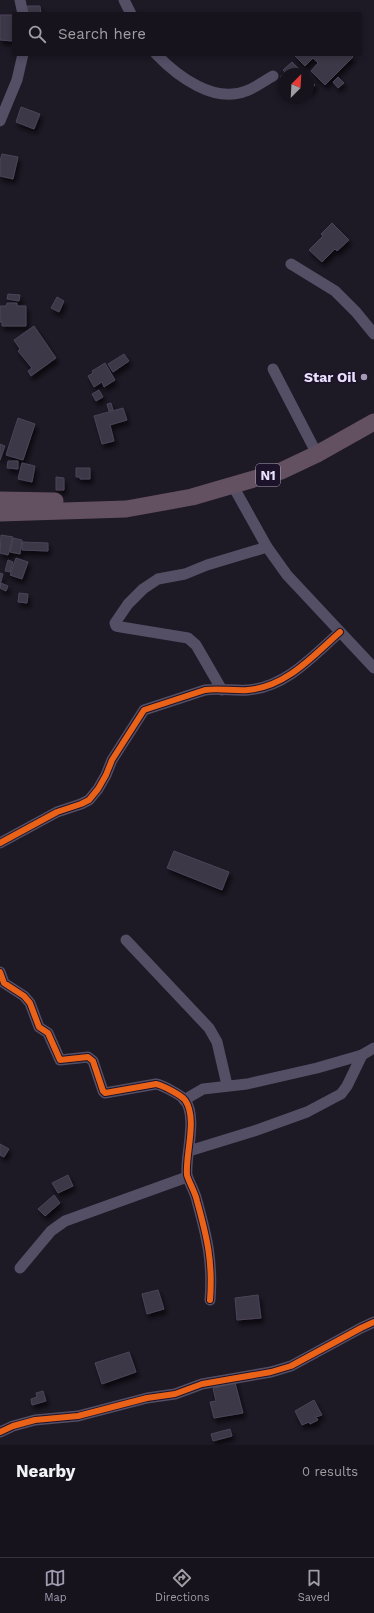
<!DOCTYPE html>
<html lang="en">
<head>
<meta charset="utf-8">
<style>
  body { margin:0; font-family:"Work Sans",sans-serif; background:#1f1c25; color:#f1f3f6 }
  .compass { position:absolute; left:278px; top:68px; width:36px; height:36px; border-radius:50%; background:#16131c; box-shadow:0 2px 6px #0003; rotate:24deg }
  .list { margin:0; padding:0; list-style:none }
  h2 { display:flex; justify-content:space-between; align-items:center; height:52px; margin:0; padding:0 16px; font-size:17px }
  h2 small { font-size:13px; font-weight:400; color:#9e9ea3 }
  .icon { flex:none; width:22px; height:22px; fill:none; stroke:currentColor; stroke-width:2; stroke-linecap:round; stroke-linejoin:round }
  .map { position:relative; flex:none; width:374px; height:1445px; overflow:hidden }
  .search { position:absolute; background:#16131c; box-shadow:0 2px 6px #0003; left:12px; right:12px; top:12px; height:44px; display:flex; align-items:center; gap:10px; box-sizing:border-box; padding:0 14px; border-radius:4px; color:#9e9ea3; font-size:15px }
  .sheet { height:112px; background:#16131c }
  nav { display:flex; justify-content:space-around; align-items:center; box-sizing:border-box; height:56px; border-top:1px solid #35323b; background:#16131c; font-size:11px; color:#9e9ea3 }
  nav a { display:grid; justify-items:center; gap:2px }
  nav .on { color:#a29ab1 }
  .map>svg:first-child { display:block }
</style>
</head>
<body>
<div class="map">
<svg width="374" height="1445" viewBox="0 0 374 1445">
  <defs>
    <filter id="shadow"><feDropShadow dx="2.5" dy="4.5" stdDeviation="2" flood-color="#0009"/></filter>
  </defs>
  <rect width="100%" height="100%" fill="#1d1925"/>
  <g fill="#3d3846" stroke="#4c4458" filter="url(#shadow)">
    <path d="M 27,6 L 40,6 L 41,14 L 29,14 L 29,12 L 27,12 Z"/>
    <path d="M 0,15 L 14,15 L 14,36 L 13,41 L 0,40 Z"/>
    <path d="M 293,54 L 350,54 L 353,57 L 325,85 L 311,71 L 318,63 L 313,58 L 305,66 Z"/>
    <path d="M 292,62 L 304,74 L 284,74 L 284,80 L 280,77 L 285,72 L 283,70 Z"/>
    <path d="M 338,77 L 344,83 L 338,88 L 333,82 Z"/>
    <path d="M 308,78 L 315,85 L 308,93 Z"/>
    <path d="M 21,107 L 40,114 L 34,129 L 16,122 Z"/>
    <path d="M 2,154 L 18,157 L 13,179 L 0,176 L 0,161 Z"/>
    <path d="M 332,223 L 349,240 L 337,251 L 335,249 L 322,262 L 309,250 L 323,236 L 321,234 Z"/>
    <path d="M 8,294 L 20,295 L 19,301 L 7,299 Z"/>
    <path d="M 57,297 L 64,301 L 59,312 L 51,308 Z"/>
    <path d="M 7,303 L 17,303 L 17,306 L 26,306 L 26,326 L 2,326 L 2,322 L 0,322 L 0,306 L 6,306 Z"/>
    <path d="M 34,326 L 56,358 L 31,376 L 28,371 L 32,368 L 18,351 L 20,349 L 14,340 Z"/>
    <path d="M 124,354 L 129,361 L 113,372 L 108,364 Z"/>
    <path d="M 105,363 L 115,380 L 104,387 L 102,382 L 94,387 L 88,376 L 93,373 L 92,371 Z"/>
    <path d="M 99,390 L 103,397 L 96,401 L 92,394 Z"/>
    <path d="M 111,403 L 113,410 L 109,411 L 107,404 Z"/>
    <path d="M 123,408 L 127,420 L 110,425 L 114,441 L 102,444 L 94,416 Z"/>
    <path d="M 18,418 L 35,424 L 23,460 L 6,455 Z"/>
    <path d="M 0,444 L 5,446 L 0,460 Z"/>
    <path d="M 8,461 L 18,461 L 18,469 L 7,468 Z"/>
    <path d="M 22,463 L 35,466 L 32,482 L 18,479 Z"/>
    <path d="M 76,468 L 90,468 L 90,479 L 80,479 L 80,477 L 76,477 Z"/>
    <path d="M 56,477 L 64,478 L 64,490 L 56,490 Z"/>
    <path d="M 1,535 L 13,537 L 8,555 L 0,553 Z"/>
    <path d="M 13,538 L 22,540 L 20,554 L 10,552 Z"/>
    <path d="M 22,542 L 48,543 L 48,551 L 22,550 Z"/>
    <path d="M 16,558 L 28,562 L 22,579 L 10,575 Z"/>
    <path d="M 8,560 L 13,562 L 10,572 L 5,571 Z"/>
    <path d="M 0,573 L 3,574 L 0,585 Z"/>
    <path d="M 1,583 L 8,586 L 6,591 L 0,588 Z"/>
    <path d="M 19,593 L 28,594 L 27,603 L 18,602 Z"/>
    <path d="M 174,851 L 229,872 L 222,890 L 167,868 Z"/>
    <path d="M 0,1144 L 9,1149 L 4,1157 L 0,1155 Z"/>
    <path d="M 68,1175 L 73,1186 L 58,1193 L 52,1183 Z"/>
    <path d="M 54,1195 L 60,1203 L 45,1216 L 38,1209 Z"/>
    <path d="M 158,1290 L 164,1309 L 147,1314 L 142,1294 Z"/>
    <path d="M 258,1295 L 261,1318 L 237,1320 L 235,1298 Z"/>
    <path d="M 129,1352 L 136,1372 L 102,1384 L 95,1363 Z"/>
    <path d="M 234,1379 L 243,1413 L 214,1418 L 210,1402 L 216,1401 L 213,1388 L 220,1387 L 219,1383 Z"/>
    <path d="M 43,1391 L 46,1401 L 32,1405 L 31,1399 L 37,1397 L 36,1393 Z"/>
    <path d="M 314,1400 L 322,1415 L 316,1417 L 318,1420 L 310,1424 L 309,1422 L 302,1425 L 295,1411 Z"/>
    <path d="M 230,1429 L 232,1436 L 213,1441 L 211,1434 Z"/>
  </g>
  <g fill="none" stroke-linecap="round" stroke-linejoin="round">
    <g stroke="#544f65" stroke-width="11">
      <path d="M 20,0 L 23,14"/>
      <path d="M 124,0 L 131,14"/>
      <path d="M 156,54 C 177,76 214,104 246,91 C 255,88 264,81 273,76"/>
      <path d="M 0,121 L 17,80 L 23,54"/>
      <path d="M 291,264 L 335,291 L 356,312 L 374,334"/>
      <path d="M 273,369 L 317,454"/>
      <path d="M 233,486 L 267,547 L 287,575 L 374,668"/>
      <path d="M 222,690 L 196,645 L 188,638 L 121,627 L 116,626 L 115,623 L 128,604 L 143,589 L 158,579 L 185,574 L 207,565 L 267,547"/>
      <path d="M 0,843 L 57,812 L 81,804 L 89,800 L 98,789 L 106,775 L 112,760 L 144,710 L 205,690 C 219,688 234,691 248,690 C 286,687 313,656 340,632"/>
      <path d="M 126,940 L 209,1028 L 217,1042 L 227,1085"/>
      <path d="M 0,972 L 4,983 L 24,996 L 30,1003 L 39,1027 L 48,1033 L 60,1060 L 88,1057 L 93,1061 L 103,1091 L 105,1093 L 156,1084 C 162,1085 181,1095 185,1100 C 198,1118 185,1155 187,1175 C 188,1180 196,1194 197,1201 C 207,1237 213,1262 210,1300"/>
      <path d="M 184,1100 L 203,1089 L 247,1084 L 317,1068 L 362,1055 L 374,1048"/>
      <path d="M 189,1151 L 254,1131 L 307,1112 L 341,1094 L 347,1086 L 362,1055"/>
      <path d="M 20,1268 L 51,1231 L 65,1221 L 187,1177"/>
      <path d="M 0,1432 L 13,1426 L 35,1420 L 78,1416 L 147,1398 L 175,1394 L 202,1384 L 271,1372 L 291,1366 L 361,1328 L 374,1322"/>
    </g>
    <g stroke="#635061" stroke-width="17">
      <path d="M 0,500 L 55,501"/>
      <path d="M 0,513 L 126,509 L 192,497 L 281,471 L 317,454 L 374,422"/>
    </g>
    <defs>
      <g id="cycleway">
        <path d="M 0,843 L 57,812 L 81,804 L 89,800 L 98,789 L 106,775 L 112,760 L 144,710 L 205,690 C 219,688 234,691 248,690 C 286,687 313,656 340,632"/>
        <path d="M 0,972 L 4,983 L 24,996 L 30,1003 L 39,1027 L 48,1033 L 60,1060 L 88,1057 L 93,1061 L 103,1091 L 105,1093 L 156,1084 C 162,1085 181,1095 185,1100 C 198,1118 185,1155 187,1175 C 188,1180 196,1194 197,1201 C 207,1237 213,1262 210,1300"/>
        <path d="M 0,1432 L 13,1426 L 35,1420 L 78,1416 L 147,1398 L 175,1394 L 202,1384 L 271,1372 L 291,1366 L 361,1328 L 374,1322"/>
      </g>
    </defs>
    <use href="#cycleway" stroke="#1c132b" stroke-width="8"/>
    <use href="#cycleway" stroke="#ea6118" stroke-width="6"/>
  </g>
  <circle fill="#a29ab1" stroke="#1c132b" stroke-width="1.5" cx="364" cy="377" r="4"/>
  <g text-anchor="middle" stroke-width="3" stroke-linejoin="round" paint-order="stroke">
    <rect fill="#1c132b" stroke="#aca2be" stroke-width="1" x="256" y="464" width="24" height="22" rx="3"/>
    <g font-size="13" font-weight="bold" fill="#e9e0fd">
      <text x="268" y="480">N1</text>
    </g>
    <g font-size="14" font-weight="bold" fill="#e9e0fd" stroke="#1c132b" text-anchor="end">
      <text x="356" y="382">Star Oil</text>
    </g>
  </g>
</svg>
<svg class="compass" viewBox="-18 -18 36 36"><path d="M0-13l5 13h-10z" fill="#e53935"/><path d="M0 13l5-13h-10z" fill="#9e9ea3"/></svg>
<div class="search"><svg class="icon" aria-label="search" viewBox="0 0 24 24"><circle cx="10" cy="10" r="6"/><path d="M15 15l6 6"/></svg>Search here</div>
</div>
<section class="sheet">
<h2>Nearby<small>0 results</small></h2>
<ul class="list">
</ul>
</section>
<nav>
<a class="on"><svg class="icon" aria-label="map" viewBox="0 0 24 24"><path d="M3 6l6-2 6 2 6-2v14l-6 2-6-2-6 2zM9 4v14M15 6v14"/></svg>Map</a>
<a><svg class="icon" aria-label="directions" viewBox="0 0 24 24"><path d="M12 3l9 9-9 9-9-9zM9 14v-3h6M13 9l2 2-2 2"/></svg>Directions</a>
<a><svg class="icon" aria-label="saved" viewBox="0 0 24 24"><path d="M7 4h10v16l-5-4-5 4z"/></svg>Saved</a>
</nav>
</body>
</html>
